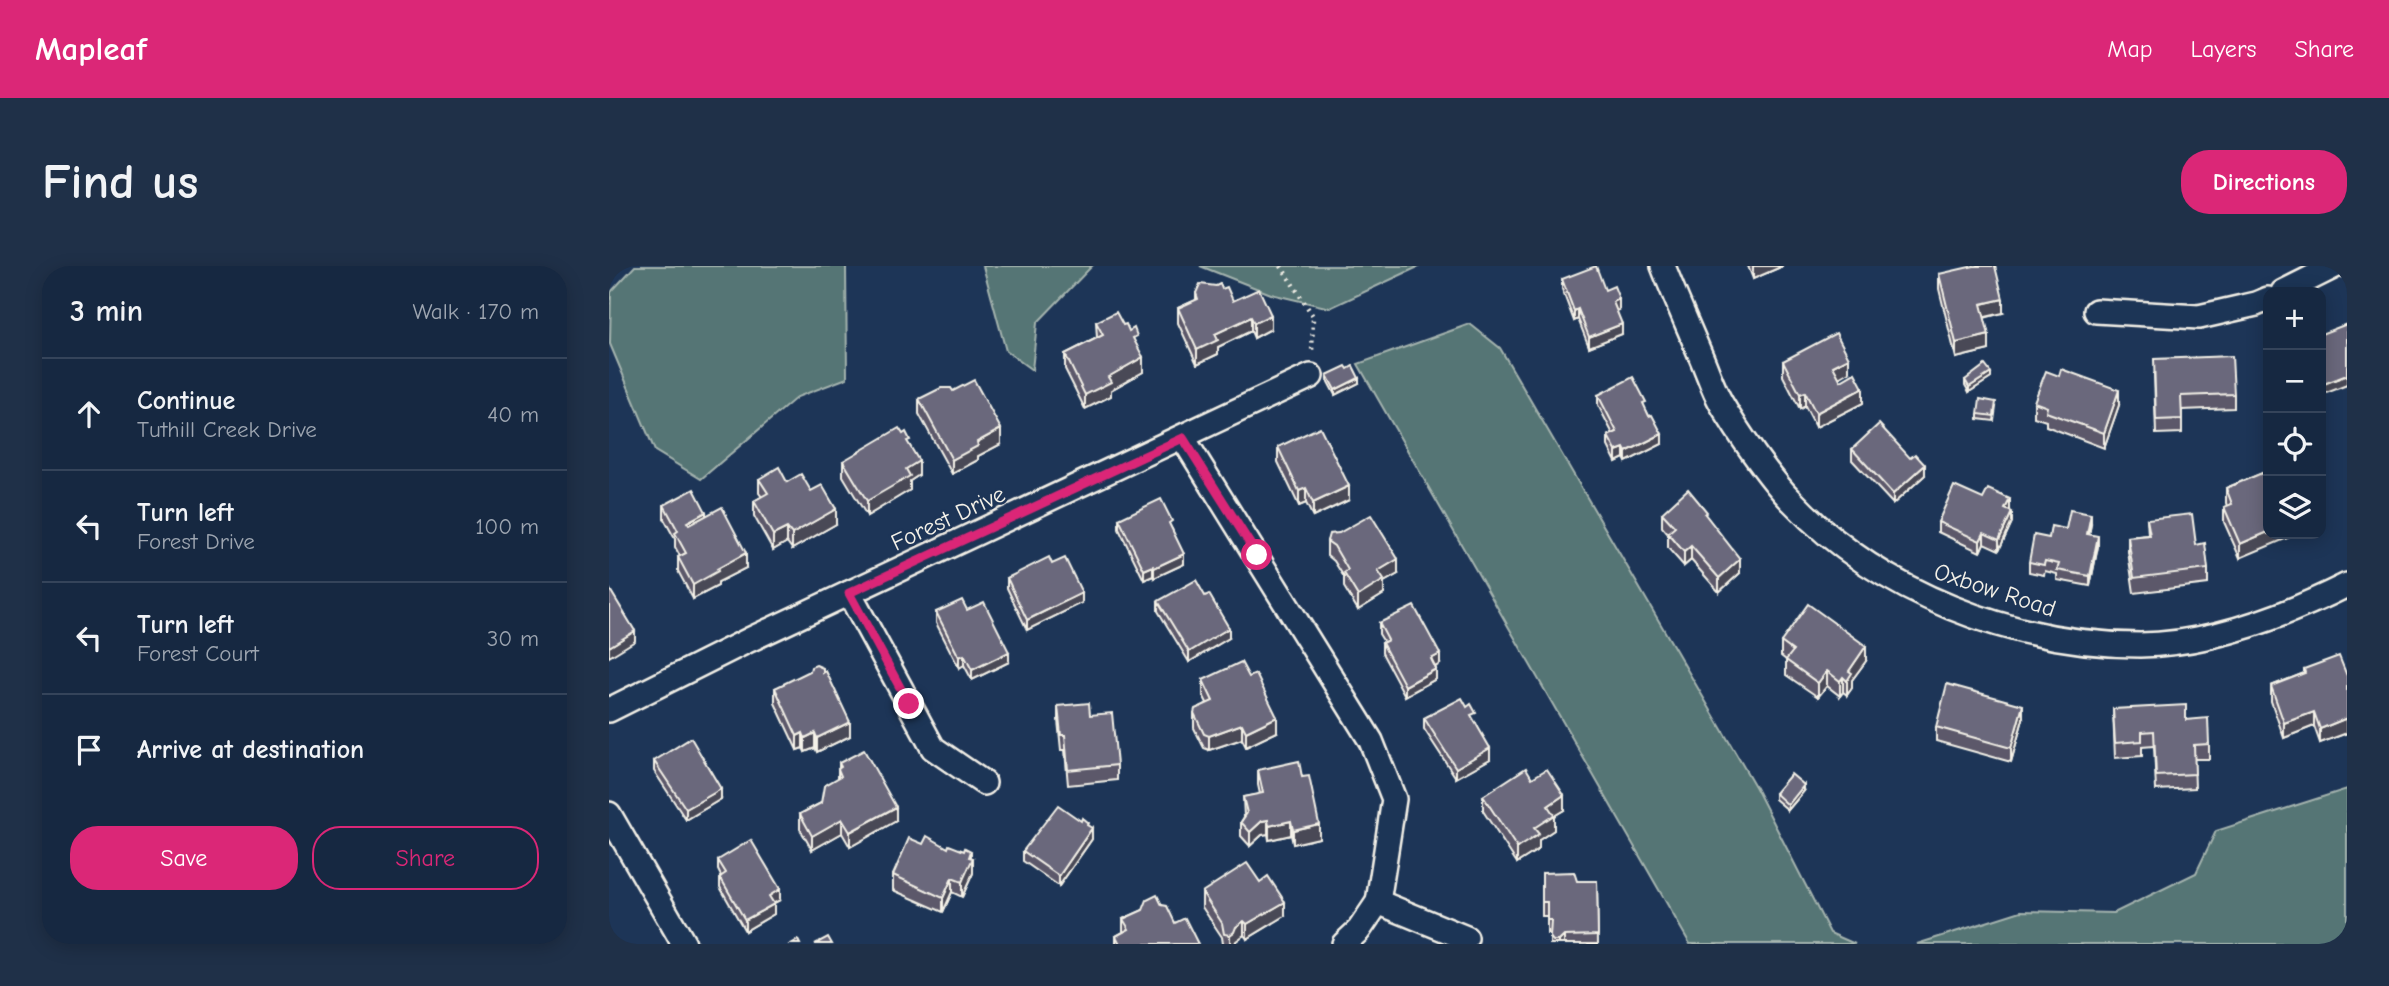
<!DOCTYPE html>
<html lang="en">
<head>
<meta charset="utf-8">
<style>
  body { margin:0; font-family:"Comic Neue",sans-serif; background:#1f3048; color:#f1f3f6 }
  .controls { position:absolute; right:21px; top:21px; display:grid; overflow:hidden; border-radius:14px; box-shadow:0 4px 18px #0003 }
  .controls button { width:63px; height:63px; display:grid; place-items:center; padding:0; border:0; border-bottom:2px solid #35445a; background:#162841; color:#f1f3f6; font:35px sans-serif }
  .stop { position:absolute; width:21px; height:21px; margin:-16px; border:5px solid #db2777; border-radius:50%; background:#fff }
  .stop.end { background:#db2777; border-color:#fff; box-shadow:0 2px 7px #0008 }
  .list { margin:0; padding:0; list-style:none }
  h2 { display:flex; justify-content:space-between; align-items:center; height:91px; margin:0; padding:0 28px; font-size:30px }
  h2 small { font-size:23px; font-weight:400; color:#9ea6b1 }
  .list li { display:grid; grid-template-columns:46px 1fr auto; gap:21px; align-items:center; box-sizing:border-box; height:112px; padding:0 28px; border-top:2px solid #35445a }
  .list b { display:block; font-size:26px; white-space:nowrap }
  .list p { margin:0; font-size:23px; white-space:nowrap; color:#9ea6b1 }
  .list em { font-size:23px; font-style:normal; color:#9ea6b1 }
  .actions { display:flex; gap:14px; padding:21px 28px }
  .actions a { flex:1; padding:16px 0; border:2px solid #db2777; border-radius:28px; text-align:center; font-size:24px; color:#db2777 }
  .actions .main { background:#db2777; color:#fff }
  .icon { flex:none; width:38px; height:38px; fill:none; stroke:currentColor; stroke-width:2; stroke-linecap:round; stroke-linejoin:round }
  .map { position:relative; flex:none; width:1738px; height:678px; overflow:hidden; border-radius:28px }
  header { display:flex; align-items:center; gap:42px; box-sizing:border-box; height:98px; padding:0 35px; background:#db2777; color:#fff }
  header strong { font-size:33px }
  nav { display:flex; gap:38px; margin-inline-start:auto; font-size:24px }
  .intro { display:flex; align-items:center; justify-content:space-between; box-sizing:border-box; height:168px; padding:0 42px }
  h1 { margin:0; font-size:49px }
  .button { padding:18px 32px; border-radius:28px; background:#db2777; color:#fff; font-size:24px; font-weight:700 }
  main { display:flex; gap:42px; padding:0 42px }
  aside { flex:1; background:#162841; border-radius:28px; box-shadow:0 4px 18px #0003 }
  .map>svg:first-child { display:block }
</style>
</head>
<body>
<header>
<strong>Mapleaf</strong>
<nav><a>Map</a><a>Layers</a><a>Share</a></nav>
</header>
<div class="intro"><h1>Find us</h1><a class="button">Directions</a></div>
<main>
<aside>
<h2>3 min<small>Walk · 170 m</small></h2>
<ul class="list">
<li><svg class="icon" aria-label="ahead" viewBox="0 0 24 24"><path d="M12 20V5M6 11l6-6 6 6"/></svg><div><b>Continue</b><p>Tuthill Creek Drive</p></div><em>40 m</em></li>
<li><svg class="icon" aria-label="left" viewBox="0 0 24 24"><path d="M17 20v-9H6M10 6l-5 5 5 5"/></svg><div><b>Turn left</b><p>Forest Drive</p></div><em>100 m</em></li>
<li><svg class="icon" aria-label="left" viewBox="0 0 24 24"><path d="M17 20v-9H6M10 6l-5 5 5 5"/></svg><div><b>Turn left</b><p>Forest Court</p></div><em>30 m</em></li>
<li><svg class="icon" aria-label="arrive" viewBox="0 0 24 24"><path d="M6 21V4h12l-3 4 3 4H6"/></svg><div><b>Arrive at destination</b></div></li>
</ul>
<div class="actions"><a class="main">Save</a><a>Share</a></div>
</aside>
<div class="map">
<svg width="1738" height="678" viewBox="0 0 1738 678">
  <rect width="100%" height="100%" fill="#1d3557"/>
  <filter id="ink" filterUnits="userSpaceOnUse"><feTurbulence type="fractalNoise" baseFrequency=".0143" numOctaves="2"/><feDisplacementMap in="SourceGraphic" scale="14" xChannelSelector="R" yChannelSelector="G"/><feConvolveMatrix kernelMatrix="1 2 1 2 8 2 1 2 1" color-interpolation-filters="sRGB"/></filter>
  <g filter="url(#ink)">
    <g fill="#557574" stroke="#a4b3ae" stroke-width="2">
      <path d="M 26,0 L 237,0 L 238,112 L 188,131 L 92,213 L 46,185 L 1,78 L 2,26 Z"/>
      <path d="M 374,0 L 483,0 L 428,57 L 423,104 L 397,85 Z"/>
      <path d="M 591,0 L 811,0 L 721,42 L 662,28 Z"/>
      <path d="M 861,58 L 891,82 L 1147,522 L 1221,667 L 1246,678 L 1081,678 L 749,98 Z"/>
      <path d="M 1738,523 L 1738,674 L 1729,678 L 1308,678 L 1412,645 L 1505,647 L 1587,607 L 1607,565 Z"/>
    </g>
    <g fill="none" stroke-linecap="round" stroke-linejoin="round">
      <defs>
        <g id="minor">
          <path d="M 1054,0 C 1066,31 1080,62 1093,93 C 1099,107 1104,123 1112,137 C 1128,165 1160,212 1183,235 C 1270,327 1405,379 1531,379 C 1601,378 1676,350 1738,319"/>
          <path d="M 1674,26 L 1726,0"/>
          <path d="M 1487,45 L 1590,51 L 1647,38 L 1659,33"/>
          <path d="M 574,172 L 762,475 L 785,533 L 769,636 L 750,664 L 735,678"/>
          <path d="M 240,327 L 324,482 L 375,517"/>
          <path d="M 0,444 L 140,374 L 702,110"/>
          <path d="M 0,548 L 75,678"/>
          <path d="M 769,636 L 857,672"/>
        </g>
      </defs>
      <use href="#minor" stroke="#f4f1e8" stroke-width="28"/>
      <path stroke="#f4f1e8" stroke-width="4.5" stroke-dasharray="2 5" stroke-linecap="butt" d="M 672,0 L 704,50 L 703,88"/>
      <use href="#minor" stroke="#1d3557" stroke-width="23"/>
    </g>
    <g fill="#5b596b" stroke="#f4f1e8" stroke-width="2">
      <path d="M 1139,0 L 1174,0 L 1144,13 Z"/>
      <path d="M 1330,8 L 1394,47 L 1375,52 L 1380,84 L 1347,92 L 1330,23 Z"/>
      <path d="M 953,13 L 996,24 L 1010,44 L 1007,45 L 1013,68 L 980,81 L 969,53 L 965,55 L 953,23 Z"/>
      <path d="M 607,20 L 613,23 L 624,35 L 662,63 L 645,72 L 642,65 L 609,81 L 609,88 L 588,98 L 569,57 L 569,42 L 587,34 L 587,27 Z"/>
      <path d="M 487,56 L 514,59 L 528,80 L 534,106 L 502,124 L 502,130 L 476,143 L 456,103 L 456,88 L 488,72 Z"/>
      <path d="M 1174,95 L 1240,106 L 1230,112 L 1232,115 L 1254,137 L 1207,161 L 1196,140 L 1191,143 L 1174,110 Z"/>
      <path d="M 739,103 L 750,117 L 726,129 L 718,114 L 718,109 Z"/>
      <path d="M 1545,108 L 1625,128 L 1625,142 L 1573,144 L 1573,167 L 1547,168 Z"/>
      <path d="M 1382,112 L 1360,126 L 1356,119 L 1356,114 Z"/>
      <path d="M 344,125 L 392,178 L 369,190 L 369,194 L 343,208 L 310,148 L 310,133 Z"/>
      <path d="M 989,129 L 1037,144 L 1053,178 L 1017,196 L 1015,192 L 1007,196 L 999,180 L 999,170 L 1004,168 L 989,139 Z"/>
      <path d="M 1425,136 L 1510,139 L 1495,182 L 1437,160 L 1437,155 L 1425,151 Z"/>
      <path d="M 1387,141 L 1385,155 L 1369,153 L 1369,148 Z"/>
      <path d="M 301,180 L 310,209 L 301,215 L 301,224 L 258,250 L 234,210 L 234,195 Z"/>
      <path d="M 669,181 L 740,234 L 704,251 L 697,237 L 690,240 L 669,196 Z"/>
      <path d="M 1243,183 L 1301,192 L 1316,209 L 1284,238 L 1243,194 Z"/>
      <path d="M 1658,205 L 1631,292 L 1615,256 L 1615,241 L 1618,240 L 1617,237 L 1617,222 Z"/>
      <path d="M 150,213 L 178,216 L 202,225 L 227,258 L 183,283 L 178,276 L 164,284 L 145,250 L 145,235 L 153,231 L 150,227 Z"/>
      <path d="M 1374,233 L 1401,243 L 1403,256 L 1390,284 L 1375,277 L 1371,286 L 1329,266 L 1329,256 Z"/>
      <path d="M 55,239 L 97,250 L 137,302 L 109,316 L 109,320 L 84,333 L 69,305 L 69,291 L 71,290 L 66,281 L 66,273 L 55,253 Z"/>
      <path d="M 1053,247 L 1098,251 L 1131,307 L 1110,326 L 1082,294 L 1075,300 L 1059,282 L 1059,268 L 1053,261 Z"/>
      <path d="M 510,253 L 563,263 L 575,298 L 545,312 L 544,310 L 535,314 L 510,263 Z"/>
      <path d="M 1538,253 L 1587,279 L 1599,303 L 1599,318 L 1525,327 L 1519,286 L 1519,271 L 1539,269 Z"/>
      <path d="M 1482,258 L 1480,269 L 1489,280 L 1481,320 L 1448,314 L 1448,308 L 1436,305 L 1435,309 L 1420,306 L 1420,296 L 1440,272 Z"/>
      <path d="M 718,275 L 789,308 L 775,316 L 775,328 L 749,344 L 735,321 L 735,311 L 725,295 L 718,289 Z"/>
      <path d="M 443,298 L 473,337 L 418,364 L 398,322 L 398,312 Z"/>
      <path d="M 549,335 L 620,372 L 580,396 L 549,345 Z"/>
      <path d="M 358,344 L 400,396 L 363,414 L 355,399 L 350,402 L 327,357 L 327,346 Z"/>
      <path d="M 770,357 L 831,398 L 826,401 L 827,413 L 796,430 L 773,387 L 773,377 L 775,376 L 770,368 Z"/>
      <path d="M 1172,376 L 1257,395 L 1243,414 L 1243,422 L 1238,429 L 1234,426 L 1231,430 L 1218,420 L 1209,431 L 1177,409 L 1177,394 L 1172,390 Z"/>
      <path d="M 1695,403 L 1738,410 L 1738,467 L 1711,477 L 1705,460 L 1675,472 L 1662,435 L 1662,420 L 1695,407 Z"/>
      <path d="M 214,407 L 241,470 L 208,486 L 206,482 L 196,486 L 194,482 L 188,484 L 166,437 L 166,422 Z"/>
      <path d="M 594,414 L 668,466 L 637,481 L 633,473 L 600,484 L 595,482 L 585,462 L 585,447 L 598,437 L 594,429 Z"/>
      <path d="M 449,440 L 481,449 L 508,499 L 508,514 L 459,519 L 456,484 L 452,484 L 449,454 Z"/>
      <path d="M 1504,443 L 1577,454 L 1600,478 L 1600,493 L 1585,493 L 1586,522 L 1547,524 L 1545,480 L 1533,481 L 1533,490 L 1506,492 Z"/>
      <path d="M 815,452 L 867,457 L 881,493 L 847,512 L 815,463 Z"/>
      <path d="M 1414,453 L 1402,496 L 1327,475 L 1327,461 Z"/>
      <path d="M 45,495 L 112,533 L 77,554 L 45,505 Z"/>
      <path d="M 230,497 L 287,555 L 241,581 L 233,567 L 203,584 L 191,563 L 191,548 L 212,537 L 229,512 L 229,503 L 230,502 Z"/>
      <path d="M 649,504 L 693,511 L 710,572 L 684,578 L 682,569 L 660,574 L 659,568 L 653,569 L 641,580 L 632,570 L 632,556 L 635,551 L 634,531 L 651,528 L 649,519 Z"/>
      <path d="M 923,512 L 955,544 L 945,550 L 945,564 L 930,574 L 930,583 L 908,597 L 874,545 L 874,530 Z"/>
      <path d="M 1195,525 L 1179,544 L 1166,533 L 1166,527 Z"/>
      <path d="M 472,555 L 479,560 L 483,573 L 450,620 L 414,595 L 414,585 Z"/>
      <path d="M 314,578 L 339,582 L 362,592 L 364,607 L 353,631 L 343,626 L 334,646 L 284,624 L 284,609 Z"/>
      <path d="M 109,594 L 171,634 L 164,637 L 165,648 L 136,665 L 111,621 L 111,611 L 112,610 L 109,604 Z"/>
      <path d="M 933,607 L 968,615 L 988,615 L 989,678 L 941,678 L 941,668 L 938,668 L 938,650 L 933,650 Z"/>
      <path d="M 651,616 L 676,650 L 638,673 L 635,669 L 627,675 L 626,678 L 614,678 L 613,671 L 593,641 L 593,626 Z"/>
      <path d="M 553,639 L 566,657 L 589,678 L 507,678 L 507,670 L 514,666 L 514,653 L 534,644 Z"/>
    </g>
    <g fill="#4a4957" stroke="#f4f1e8" stroke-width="2">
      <path d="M 1144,0 L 1174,0 L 1144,13 Z"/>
      <path d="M 1010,33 L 1010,44 L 1004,46 L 1004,36 Z"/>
      <path d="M 1394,33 L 1394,47 L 1372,52 L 1372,38 Z"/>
      <path d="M 969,43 L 969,53 L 965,55 L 965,45 Z"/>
      <path d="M 662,49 L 662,63 L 645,72 L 645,57 Z"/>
      <path d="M 642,51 L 642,65 L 609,81 L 609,88 L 588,98 L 588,84 L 606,68 Z"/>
      <path d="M 1013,58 L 1013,68 L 980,81 L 980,71 Z"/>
      <path d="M 1380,69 L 1380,84 L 1347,92 L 1347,77 Z"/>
      <path d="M 534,91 L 534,106 L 502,124 L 502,130 L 476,143 L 476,129 L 499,111 Z"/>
      <path d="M 1240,92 L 1240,106 L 1224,115 L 1224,100 Z"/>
      <path d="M 1382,107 L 1382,112 L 1360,126 L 1360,121 Z"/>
      <path d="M 1738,109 L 1738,119 L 1712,129 L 1712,119 Z"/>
      <path d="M 750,112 L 750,117 L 726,129 L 726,124 Z"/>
      <path d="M 1254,122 L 1254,137 L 1207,161 L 1207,147 Z"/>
      <path d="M 1510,124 L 1510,139 L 1495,182 L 1495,167 Z"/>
      <path d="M 1196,126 L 1196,140 L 1191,143 L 1191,128 Z"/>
      <path d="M 392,163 L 392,178 L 369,190 L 369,194 L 343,208 L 343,194 L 368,176 Z"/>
      <path d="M 1053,168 L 1053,178 L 1017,196 L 1017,186 Z"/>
      <path d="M 1015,182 L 1015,192 L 1007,196 L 1007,185 Z"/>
      <path d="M 310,195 L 310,209 L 301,215 L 301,224 L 258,250 L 258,235 L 297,203 Z"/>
      <path d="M 1316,199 L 1316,209 L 1284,238 L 1284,228 Z"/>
      <path d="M 740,220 L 740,234 L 704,251 L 704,237 Z"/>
      <path d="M 697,222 L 697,237 L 690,240 L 690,225 Z"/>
      <path d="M 1401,233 L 1401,243 L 1396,253 L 1396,243 Z"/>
      <path d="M 227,243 L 227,258 L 183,283 L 183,268 Z"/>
      <path d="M 97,246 L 97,260 L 78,270 L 78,256 Z"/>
      <path d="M 1403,246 L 1403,256 L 1390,284 L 1390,274 Z"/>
      <path d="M 1482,248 L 1482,258 L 1478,278 L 1478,268 Z"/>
      <path d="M 178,262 L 178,276 L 164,284 L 164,269 Z"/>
      <path d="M 1659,266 L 1659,268 L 1688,268 L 1631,292 L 1631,278 Z"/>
      <path d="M 1375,267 L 1375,277 L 1371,286 L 1371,275 Z"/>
      <path d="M 1489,270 L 1489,280 L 1481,320 L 1481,310 Z"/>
      <path d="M 1082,280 L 1082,294 L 1075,300 L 1075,286 Z"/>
      <path d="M 137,287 L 137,302 L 109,316 L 109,320 L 84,333 L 84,319 L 108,303 Z"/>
      <path d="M 575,288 L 575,298 L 545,312 L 545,302 Z"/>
      <path d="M 789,293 L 789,308 L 775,316 L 775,328 L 749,344 L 749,330 L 769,305 Z"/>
      <path d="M 1131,293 L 1131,307 L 1110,326 L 1110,312 Z"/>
      <path d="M 544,300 L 544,310 L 535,314 L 535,304 Z"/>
      <path d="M 473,327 L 473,337 L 418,364 L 418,354 Z"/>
      <path d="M 620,362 L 620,372 L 580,396 L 580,386 Z"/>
      <path d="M 26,365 L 26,375 L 0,391 L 0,381 Z"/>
      <path d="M 1257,380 L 1257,395 L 1243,414 L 1243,422 L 1238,429 L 1238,415 L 1240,405 Z"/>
      <path d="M 400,386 L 400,396 L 363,414 L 363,404 Z"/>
      <path d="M 831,388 L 831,398 L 822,403 L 822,393 Z"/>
      <path d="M 355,389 L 355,399 L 350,402 L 350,391 Z"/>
      <path d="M 827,403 L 827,413 L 796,430 L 796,420 Z"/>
      <path d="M 1218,405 L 1218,420 L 1209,431 L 1209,417 Z"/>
      <path d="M 1234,411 L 1234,426 L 1231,430 L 1231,415 Z"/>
      <path d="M 1414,439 L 1414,453 L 1402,496 L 1402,482 Z"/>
      <path d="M 1705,446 L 1705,460 L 1675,472 L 1675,457 Z"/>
      <path d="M 668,451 L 668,466 L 637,481 L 637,466 Z"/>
      <path d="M 1738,452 L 1738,467 L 1711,477 L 1711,463 Z"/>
      <path d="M 241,456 L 241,470 L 208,486 L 208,472 Z"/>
      <path d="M 633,458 L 633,473 L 600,484 L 600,470 Z"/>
      <path d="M 194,467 L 194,482 L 188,484 L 188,470 Z"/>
      <path d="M 206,467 L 206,482 L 196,486 L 196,472 Z"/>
      <path d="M 881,482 L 881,493 L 847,512 L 847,502 Z"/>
      <path d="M 1195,519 L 1195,525 L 1179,544 L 1179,539 Z"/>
      <path d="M 112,523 L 112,533 L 77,554 L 77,543 Z"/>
      <path d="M 955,529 L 955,544 L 945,550 L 945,564 L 930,574 L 930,583 L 908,597 L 908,582 L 925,562 L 939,540 Z"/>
      <path d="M 287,541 L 287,555 L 241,581 L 241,566 Z"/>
      <path d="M 233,553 L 233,567 L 203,584 L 203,570 Z"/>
      <path d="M 659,554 L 659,568 L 653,569 L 641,580 L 641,566 L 653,555 Z"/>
      <path d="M 682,555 L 682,569 L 660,574 L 660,560 Z"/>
      <path d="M 710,558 L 710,572 L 684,578 L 684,564 Z"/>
      <path d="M 483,562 L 483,573 L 450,620 L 450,610 Z"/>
      <path d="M 362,585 L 362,596 L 364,592 L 364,607 L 353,631 L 353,616 Z"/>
      <path d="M 343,612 L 343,626 L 334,646 L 334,632 Z"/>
      <path d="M 171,623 L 171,634 L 160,640 L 160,630 Z"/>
      <path d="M 676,636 L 676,650 L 638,673 L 638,658 Z"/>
      <path d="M 165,638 L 165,648 L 136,665 L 136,654 Z"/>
      <path d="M 635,655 L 635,669 L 627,675 L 626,678 L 621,678 L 621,669 L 627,661 Z"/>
      <path d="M 955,670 L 955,678 L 950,678 L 950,675 Z"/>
    </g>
    <g fill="#6a687c" stroke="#f4f1e8" stroke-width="2">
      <path d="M 987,0 L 996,24 L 1005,20 L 1010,33 L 1004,36 L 1013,58 L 980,71 L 969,43 L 965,45 L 953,13 Z"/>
      <path d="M 1365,0 L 1386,0 L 1394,33 L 1372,38 L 1380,69 L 1347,77 L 1330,8 Z"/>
      <path d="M 591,18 L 607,20 L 611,18 L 613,23 L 618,21 L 624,35 L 650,23 L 662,49 L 645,57 L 642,51 L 606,68 L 609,74 L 588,84 L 569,42 L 589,33 L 587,27 Z"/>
      <path d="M 507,46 L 514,59 L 517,58 L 520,65 L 525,62 L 528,70 L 524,72 L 534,91 L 499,111 L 502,116 L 476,129 L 456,88 L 494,69 L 487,56 Z"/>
      <path d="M 1738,58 L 1738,109 L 1712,119 L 1712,68 Z"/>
      <path d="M 1227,67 L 1240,92 L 1224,100 L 1232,115 L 1246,107 L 1254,122 L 1207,147 L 1196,126 L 1191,128 L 1174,95 Z"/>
      <path d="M 1623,90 L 1625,128 L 1572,130 L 1573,153 L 1547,154 L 1545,93 Z"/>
      <path d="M 1376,99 L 1382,107 L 1360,121 L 1356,114 Z"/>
      <path d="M 737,100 L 739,103 L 744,100 L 750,112 L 726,124 L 718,109 Z"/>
      <path d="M 1452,103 L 1510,124 L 1495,167 L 1437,146 L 1438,141 L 1425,136 L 1437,105 L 1450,110 Z"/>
      <path d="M 1024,111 L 1037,136 L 1034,137 L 1040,150 L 1043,149 L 1053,168 L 1017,186 L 1015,182 L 1007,185 L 999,170 L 1008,166 L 989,129 Z"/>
      <path d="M 365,114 L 392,163 L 368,176 L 369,180 L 343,194 L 310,133 L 332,122 L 342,122 L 344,125 Z"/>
      <path d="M 1371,133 L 1387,136 L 1385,150 L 1369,148 Z"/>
      <path d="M 1270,158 L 1301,192 L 1306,188 L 1316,199 L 1284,228 L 1243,183 Z"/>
      <path d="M 711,161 L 740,220 L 704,237 L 697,222 L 690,225 L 669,181 Z"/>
      <path d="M 290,162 L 294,168 L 297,166 L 301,174 L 298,175 L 310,195 L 297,203 L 301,210 L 258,235 L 234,195 Z"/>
      <path d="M 170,201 L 178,216 L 192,208 L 202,225 L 213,219 L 227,243 L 183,268 L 178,262 L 164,269 L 145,235 L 159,227 L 150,213 Z"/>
      <path d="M 1658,205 L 1659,208 L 1659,266 L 1631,278 L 1615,241 L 1623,238 L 1617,222 Z"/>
      <path d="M 1345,220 L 1374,233 L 1379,223 L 1401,233 L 1396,243 L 1403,246 L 1390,274 L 1375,267 L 1371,275 L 1329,256 Z"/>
      <path d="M 85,223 L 97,246 L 78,256 L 80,259 L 113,241 L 137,287 L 108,303 L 109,305 L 84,319 L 69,291 L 77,287 L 66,267 L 69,265 L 55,239 Z"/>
      <path d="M 1079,223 L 1098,246 L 1096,248 L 1131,293 L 1110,312 L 1082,280 L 1075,286 L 1059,267 L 1066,261 L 1053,247 Z"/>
      <path d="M 552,233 L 563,255 L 560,257 L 575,288 L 545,302 L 544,300 L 535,304 L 510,253 Z"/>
      <path d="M 1461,244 L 1482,248 L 1478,268 L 1489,270 L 1481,310 L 1448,304 L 1450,298 L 1436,295 L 1435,299 L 1420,296 L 1425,269 L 1440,272 L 1442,260 L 1457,263 Z"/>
      <path d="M 1583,248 L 1587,279 L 1596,277 L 1599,303 L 1525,312 L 1519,271 L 1541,269 L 1538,253 Z"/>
      <path d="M 762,249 L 789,293 L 769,305 L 775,314 L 749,330 L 735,307 L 739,304 L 725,280 L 718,275 L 720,268 L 730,267 Z"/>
      <path d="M 440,291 L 443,298 L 456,292 L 473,327 L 418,354 L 398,312 Z"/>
      <path d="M 587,314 L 596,330 L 600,328 L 620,362 L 580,386 L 549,335 Z"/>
      <path d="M 0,322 L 26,365 L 0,381 Z"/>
      <path d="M 353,334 L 358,344 L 375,336 L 400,386 L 363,404 L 355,389 L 350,391 L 327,346 Z"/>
      <path d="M 1199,338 L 1257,380 L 1240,405 L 1243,407 L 1238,415 L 1234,411 L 1231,415 L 1218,405 L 1209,417 L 1177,394 L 1184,385 L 1172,376 Z"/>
      <path d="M 805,340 L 831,388 L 822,393 L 827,403 L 796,420 L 773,377 L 779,374 L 770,357 Z"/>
      <path d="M 1730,390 L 1738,410 L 1738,452 L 1711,463 L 1705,446 L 1675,457 L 1662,420 L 1696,407 L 1695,403 Z"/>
      <path d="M 632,396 L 640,411 L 647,408 L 668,451 L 637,466 L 633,458 L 600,470 L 595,468 L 585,447 L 586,443 L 604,435 L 594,414 Z"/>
      <path d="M 207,399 L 214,402 L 214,407 L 217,405 L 241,456 L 208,472 L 206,467 L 196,472 L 194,467 L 188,470 L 166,422 L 201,405 L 202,401 Z"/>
      <path d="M 1338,418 L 1414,439 L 1402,482 L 1327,461 Z"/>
      <path d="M 853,432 L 858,441 L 862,438 L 867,447 L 862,449 L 881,482 L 847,502 L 815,452 Z"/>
      <path d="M 480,437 L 481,449 L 503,447 L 508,499 L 459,504 L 456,469 L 452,469 L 449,440 Z"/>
      <path d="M 1577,439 L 1577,454 L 1599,452 L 1600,478 L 1585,479 L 1586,508 L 1547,510 L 1545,465 L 1533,466 L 1533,475 L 1506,477 L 1504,443 Z"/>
      <path d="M 82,472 L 112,523 L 77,543 L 45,495 Z"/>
      <path d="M 255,484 L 287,541 L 241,566 L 233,553 L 203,570 L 191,548 L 212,537 L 215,520 L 232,510 L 229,503 L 232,501 L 230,497 Z"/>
      <path d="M 690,495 L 693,511 L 700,510 L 710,558 L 684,564 L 682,555 L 660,560 L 659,554 L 653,555 L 641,566 L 632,556 L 638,547 L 634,531 L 654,527 L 649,504 Z"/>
      <path d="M 917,502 L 923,512 L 938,503 L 955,529 L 939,540 L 945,549 L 925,562 L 930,568 L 908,582 L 874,530 Z"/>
      <path d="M 1182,508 L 1195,519 L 1179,539 L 1166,527 Z"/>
      <path d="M 449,539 L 472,555 L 473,552 L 479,557 L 478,559 L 483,562 L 450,610 L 414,585 Z"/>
      <path d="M 318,570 L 339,582 L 340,579 L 355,585 L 356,582 L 362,585 L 360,591 L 364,592 L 353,616 L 343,612 L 334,632 L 284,609 L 300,572 L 314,578 Z"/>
      <path d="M 142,574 L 171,623 L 160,630 L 165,638 L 136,654 L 111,611 L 117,607 L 109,594 Z"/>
      <path d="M 638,597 L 651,616 L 659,610 L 676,636 L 638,658 L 635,655 L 627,661 L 625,666 L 621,669 L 615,668 L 613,657 L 593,626 Z"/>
      <path d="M 965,606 L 968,615 L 988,615 L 989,669 L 955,670 L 950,675 L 944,675 L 941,671 L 942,654 L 938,654 L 938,636 L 933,636 L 933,607 Z"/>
      <path d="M 548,629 L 553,639 L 558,640 L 566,657 L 576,652 L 589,678 L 511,678 L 507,670 L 520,663 L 514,653 L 534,644 L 538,634 Z"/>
      <path d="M 219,671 L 223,678 L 206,678 Z"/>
      <path d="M 189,674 L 191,678 L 182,678 Z"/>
    </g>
  </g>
  <g fill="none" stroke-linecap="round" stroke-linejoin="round" filter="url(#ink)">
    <path stroke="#db2777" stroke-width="9" d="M 300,438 L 240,327 L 574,172 L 648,289"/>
  </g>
  <g text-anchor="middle" stroke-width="5" stroke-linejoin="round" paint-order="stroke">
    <g font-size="24" fill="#f4f1e8" stroke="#1d3557">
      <text transform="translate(339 252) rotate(-25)" y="8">Forest Drive</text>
      <text transform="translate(1386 324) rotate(18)" y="8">Oxbow Road</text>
    </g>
  </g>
</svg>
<div class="controls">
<button>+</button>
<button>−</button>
<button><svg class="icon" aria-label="locate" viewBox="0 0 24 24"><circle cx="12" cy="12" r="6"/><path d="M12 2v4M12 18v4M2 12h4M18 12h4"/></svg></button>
<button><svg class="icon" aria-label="layers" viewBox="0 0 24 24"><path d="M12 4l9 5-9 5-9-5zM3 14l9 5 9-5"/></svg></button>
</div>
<div class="stop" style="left:648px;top:289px"></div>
<div class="stop end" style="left:300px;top:438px"></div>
</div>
</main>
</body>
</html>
